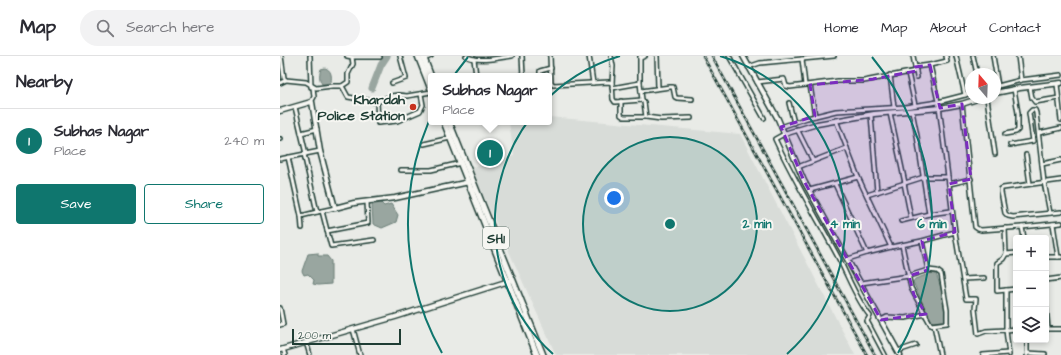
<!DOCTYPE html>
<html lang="en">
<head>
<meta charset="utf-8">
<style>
  body { margin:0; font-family:"Architects Daughter",sans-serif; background:#f2f2f3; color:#2b2b33 }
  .controls { position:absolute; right:12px; bottom:12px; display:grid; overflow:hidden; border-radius:4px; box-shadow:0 2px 6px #0003 }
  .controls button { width:36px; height:36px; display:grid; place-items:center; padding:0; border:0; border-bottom:1px solid #e1e1e2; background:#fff; color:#2b2b33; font:20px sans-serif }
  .compass { position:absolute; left:685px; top:12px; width:36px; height:36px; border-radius:50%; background:#fff; box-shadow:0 2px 6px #0003; rotate:341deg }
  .scale { position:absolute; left:12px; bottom:10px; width:109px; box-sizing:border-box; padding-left:4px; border:2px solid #1f3d34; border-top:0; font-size:11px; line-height:14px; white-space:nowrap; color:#1f3d34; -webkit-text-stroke:3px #f6f6f2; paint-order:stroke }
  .you { position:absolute; left:334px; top:142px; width:14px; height:14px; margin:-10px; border:3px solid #fff; border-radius:50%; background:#1a73e8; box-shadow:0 0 0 6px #1a73e833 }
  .badge { display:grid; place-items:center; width:26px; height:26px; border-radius:50%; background:#0f766e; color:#fff; font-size:13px; font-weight:700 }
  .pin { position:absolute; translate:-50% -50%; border:2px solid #fff; box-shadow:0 1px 4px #0006 }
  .popup { position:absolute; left:148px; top:17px; width:124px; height:52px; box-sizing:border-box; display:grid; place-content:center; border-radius:4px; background:#fff; filter:drop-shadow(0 1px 3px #0005); font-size:13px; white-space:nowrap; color:#7c7c81 }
  .popup b { font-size:15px; color:#2b2b33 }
  .popup::after { content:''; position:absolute; left:50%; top:100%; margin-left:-8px; border:8px solid transparent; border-top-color:#fff }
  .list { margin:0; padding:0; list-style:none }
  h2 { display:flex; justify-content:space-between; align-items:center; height:52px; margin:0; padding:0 16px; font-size:17px }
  h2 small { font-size:13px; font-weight:400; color:#7c7c81 }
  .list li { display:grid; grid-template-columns:26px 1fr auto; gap:12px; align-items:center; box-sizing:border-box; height:64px; padding:0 16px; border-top:1px solid #e1e1e2 }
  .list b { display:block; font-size:15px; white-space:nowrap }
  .list p { margin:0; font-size:13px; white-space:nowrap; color:#7c7c81 }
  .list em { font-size:13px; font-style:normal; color:#7c7c81 }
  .actions { display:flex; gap:8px; padding:12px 16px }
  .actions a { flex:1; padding:9px 0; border:1px solid #0f766e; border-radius:4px; text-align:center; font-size:14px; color:#0f766e }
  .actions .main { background:#0f766e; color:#fff }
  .icon { flex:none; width:22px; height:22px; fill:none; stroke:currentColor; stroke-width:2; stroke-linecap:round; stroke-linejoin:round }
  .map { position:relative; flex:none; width:781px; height:299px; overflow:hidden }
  header { display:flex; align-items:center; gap:24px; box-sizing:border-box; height:56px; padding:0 20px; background:#fff; border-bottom:1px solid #e1e1e2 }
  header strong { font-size:19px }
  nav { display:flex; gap:22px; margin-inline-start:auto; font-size:14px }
  .search { width:280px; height:36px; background:#f2f2f3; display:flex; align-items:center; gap:10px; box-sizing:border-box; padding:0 14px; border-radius:22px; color:#7c7c81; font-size:15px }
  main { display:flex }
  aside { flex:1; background:#fff }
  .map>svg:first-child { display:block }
</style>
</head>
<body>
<header>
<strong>Map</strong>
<div class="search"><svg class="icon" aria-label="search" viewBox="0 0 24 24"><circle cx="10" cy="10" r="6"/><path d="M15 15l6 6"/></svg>Search here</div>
<nav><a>Home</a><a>Map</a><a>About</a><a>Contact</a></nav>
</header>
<main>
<aside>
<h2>Nearby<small></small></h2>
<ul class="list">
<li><span class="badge">1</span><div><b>Subhas Nagar</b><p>Place</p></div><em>240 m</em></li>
</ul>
<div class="actions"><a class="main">Save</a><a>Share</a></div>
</aside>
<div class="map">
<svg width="781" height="299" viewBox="0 0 781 299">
  <rect width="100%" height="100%" fill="#e9ebe7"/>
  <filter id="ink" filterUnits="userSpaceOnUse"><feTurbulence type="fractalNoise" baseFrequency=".025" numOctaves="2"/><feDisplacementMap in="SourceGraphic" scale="8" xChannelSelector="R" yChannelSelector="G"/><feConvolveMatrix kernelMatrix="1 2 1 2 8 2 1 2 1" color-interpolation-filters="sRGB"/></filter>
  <g filter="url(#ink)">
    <path fill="#d8dcd8" d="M 269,61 L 460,78 L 575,299 L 276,299 L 191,112 L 234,100 L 229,66 L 269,66 Z"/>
    <g fill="#99a6a0" stroke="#687c75">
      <path d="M 45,12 C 51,14 52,19 51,26 L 48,28 L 42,28 C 39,23 39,19 41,13 Z"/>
      <path d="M 101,147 L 104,150 L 111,148 L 118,159 L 116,166 L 102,172 L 93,168 L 92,149 L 95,148 Z"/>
      <path d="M 38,197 L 38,200 L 47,200 L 51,205 L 51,228 L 38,229 L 33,228 L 34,224 L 28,218 L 24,219 L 22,215 L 28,198 Z"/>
      <path d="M 652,217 L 656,218 C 662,233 666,249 666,265 L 658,268 L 650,267 C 646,252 639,240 633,226 L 635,223 Z"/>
    </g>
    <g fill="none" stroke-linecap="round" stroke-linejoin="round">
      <path stroke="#99a6a0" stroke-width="7" d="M 92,32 L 101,9 L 107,0"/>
      <defs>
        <g id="minor">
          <path d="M 1,0 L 4,22 L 6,24 L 26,26 L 36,32 L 52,30 L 62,30 L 68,41 L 97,46 L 111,40 L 118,39 L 127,40 L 151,36"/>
          <path d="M 30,0 L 31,31"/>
          <path d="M 186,0 C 197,7 219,2 232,0"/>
          <path d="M 242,0 L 243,20"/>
          <path d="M 270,0 L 271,26 L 273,29 L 329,26 L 332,27 L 333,43 L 335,46 L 362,44 L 364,46 L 366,61"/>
          <path d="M 309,0 L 313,27"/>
          <path d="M 331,0 L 333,10 L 332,27"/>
          <path d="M 360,0 L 360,2 L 365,0"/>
          <path d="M 377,0 L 378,32"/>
          <path d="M 449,0 L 484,62"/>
          <path d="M 633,0 L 635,11"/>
          <path d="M 666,0 L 667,5 L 650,9 L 659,50 L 675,176"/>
          <path d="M 676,0 L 685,39 L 691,37"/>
          <path d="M 693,0 L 697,18"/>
          <path d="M 713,0 L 718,30 L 741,24"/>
          <path d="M 738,0 L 741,24 L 781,19"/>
          <path d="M 72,1 L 100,1"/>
          <path d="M 360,2 L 360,27 L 362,44"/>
          <path d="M 144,3 L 151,0"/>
          <path d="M 194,3 L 196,20"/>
          <path d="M 522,3 L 525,29"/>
          <path d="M 468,11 L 480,7 L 554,0"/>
          <path d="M 628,17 L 635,49"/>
          <path d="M 610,19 L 614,51"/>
          <path d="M 260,20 L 260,15 L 271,12"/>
          <path d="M 637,21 L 635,11 L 650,9"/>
          <path d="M 477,26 L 504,23 L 506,30 L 510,31 L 558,25 L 584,25 L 636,15"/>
          <path d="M 0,27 L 6,24"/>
          <path d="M 112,27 L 126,22 L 120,0"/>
          <path d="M 777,28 L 781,64"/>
          <path d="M 530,29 L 535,60"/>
          <path d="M 62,30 L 68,26 L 68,18 L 73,8 L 72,1 L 67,0"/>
          <path d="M 750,31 L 752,42 L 755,46 L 779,42"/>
          <path d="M 332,32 L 360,27"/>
          <path d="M 361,35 L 390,31 L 393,31 L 395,41 L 397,42 L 412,43"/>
          <path d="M 707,42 L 715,98"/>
          <path d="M 341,45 L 341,59 L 344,61 L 366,61 L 381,63 L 411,62"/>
          <path d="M 31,46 L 34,41 L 33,31"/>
          <path d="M 97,46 L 98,67 L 117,65 L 140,55 L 143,49 L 141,38"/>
          <path d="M 509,47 L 514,67"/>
          <path d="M 682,48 L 695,171 L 698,173 L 701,174 L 742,171 L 744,182"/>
          <path d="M 15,51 L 26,98"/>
          <path d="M 632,55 L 637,80 L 649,158"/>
          <path d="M 610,57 L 625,127 L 644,121 L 668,121"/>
          <path d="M 591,59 L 597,136"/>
          <path d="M 556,64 L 578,121 L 611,191 L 642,185 L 675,176 L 686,243 L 696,243 L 695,253 L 698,278 L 706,275 L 726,274 L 729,299"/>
          <path d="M 501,71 L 527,62 L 556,55 L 625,51 L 658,46 L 685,39"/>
          <path d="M 517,73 L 533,105"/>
          <path d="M 21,77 L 37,73"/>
          <path d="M 759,77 L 781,72"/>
          <path d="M 504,78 L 495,83 C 514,124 537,162 558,201 C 568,220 577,245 590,260 L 587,265 L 605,299"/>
          <path d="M 725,78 L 736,76 L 738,74 L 738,57 L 734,33"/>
          <path d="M 0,83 L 1,83"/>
          <path d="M 144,88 L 170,82"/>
          <path d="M 730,89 L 753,85 L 749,57 L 752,54 L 755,54 L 756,57 L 764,126 L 770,157"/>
          <path d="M 24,98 L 37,156 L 55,152"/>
          <path d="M 746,99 L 750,128"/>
          <path d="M 8,101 L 21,160"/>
          <path d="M 0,103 L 40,95"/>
          <path d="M 762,108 L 781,104"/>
          <path d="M 518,111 L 567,92"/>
          <path d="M 121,114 L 151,114 L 181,107"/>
          <path d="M 781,124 L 723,132 L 721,133 L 721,136 L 725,157 L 728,160 L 733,161 L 781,156"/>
          <path d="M 624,127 L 631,162"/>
          <path d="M 555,128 L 587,197 L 611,191"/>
          <path d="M 669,128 L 691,123"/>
          <path d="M 530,134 L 578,121"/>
          <path d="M 587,139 L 625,127"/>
          <path d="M 42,155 L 51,190 L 94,184"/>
          <path d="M 621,165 L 649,158 L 671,155"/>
          <path d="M 773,168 L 778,201"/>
          <path d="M 742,171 L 781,167"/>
          <path d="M 22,172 L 21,160 L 37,156"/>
          <path d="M 725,172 L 726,198"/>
          <path d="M 47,175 L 88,167 L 87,146"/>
          <path d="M 642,185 L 648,214"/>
          <path d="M 736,197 L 726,198 L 723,203 L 717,207 L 717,235 L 736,233"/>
          <path d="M 766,201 L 781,201"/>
          <path d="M 568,203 L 587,197"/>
          <path d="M 683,223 L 704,222"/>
          <path d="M 766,224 L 781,222"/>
          <path d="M 581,227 L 629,220 L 648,214 L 657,215 L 661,218 L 667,254 L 667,267 L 651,269 L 631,232 L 622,189"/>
          <path d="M 726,234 L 726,274 L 736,273"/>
          <path d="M 766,249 L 768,273"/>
          <path d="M 0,252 L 3,268 L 0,269"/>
          <path d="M 601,264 L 607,261 L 625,262 L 646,258"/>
          <path d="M 654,269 L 660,299"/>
          <path d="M 73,273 L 80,299"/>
          <path d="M 766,273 L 781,273"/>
          <path d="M 747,284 L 747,299"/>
          <path d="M 26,286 L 30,299"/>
          <path d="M 3,293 L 5,299"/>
          <path d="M 618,295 L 636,289"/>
          <path d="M 747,297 L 765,298"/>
          <path d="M 703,299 L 728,297"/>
        </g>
        <g id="tertiary">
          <path d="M 463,0 L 498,63 L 524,125 L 620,299"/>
          <path d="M 715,37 L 740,32 L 781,27"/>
          <path d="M 0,55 L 31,46 L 32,46 L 40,95 L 55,152 L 74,147 L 115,142 L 189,126"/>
          <path d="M 504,78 L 537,68 L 594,58 L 660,52 L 682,48 L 700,42"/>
          <path d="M 0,294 L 115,261 L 229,225"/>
        </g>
        <g id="primary">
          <path d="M 138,0 L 151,33"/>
          <path d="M 143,0 L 151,21"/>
          <path d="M 164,66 L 257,299"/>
          <path d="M 169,66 L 263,299"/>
        </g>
      </defs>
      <use href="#minor" stroke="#1f3d34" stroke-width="6"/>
      <use href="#tertiary" stroke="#1f3d34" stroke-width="7"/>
      <use href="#primary" stroke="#1f3d34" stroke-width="8"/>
      <use href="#minor" stroke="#f6f6f2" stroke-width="3"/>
      <use href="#tertiary" stroke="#f6f6f2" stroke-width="4"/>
      <use href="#primary" stroke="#f6f6f2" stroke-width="5"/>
      <defs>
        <g id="rail">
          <path d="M 423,0 L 587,299"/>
          <path d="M 432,0 L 595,299"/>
        </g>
      </defs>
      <use href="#rail" stroke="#1f3d34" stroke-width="2.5"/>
      <use href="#rail" stroke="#f6f6f2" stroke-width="1" stroke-dasharray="3" stroke-linecap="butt"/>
    </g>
  </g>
  <path fill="#7b2cbf" fill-opacity="0.2" stroke="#7b2cbf" stroke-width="3" stroke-dasharray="8 5" stroke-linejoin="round" d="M 650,9 L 660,52 L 682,48 L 691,123 L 669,128 L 675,176 L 642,185 L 648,214 L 629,220 L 634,239 L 646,258 L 601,264 L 524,125 L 501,71 L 535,60 L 530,29 L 593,23 L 636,15 L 635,11 Z"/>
  <circle cx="390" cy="168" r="87" fill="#0f766e" fill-opacity=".12"/>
  <g fill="none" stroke="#0f766e" stroke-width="2">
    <circle cx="390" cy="168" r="87"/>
    <path d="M273 298A175 175 0 0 1 340 0M440 0A175 175 0 0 1 507 298"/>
    <path d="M162 297A262 262 0 0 1 188 1M592 1A262 262 0 0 1 618 297"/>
  </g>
  <circle fill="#c8321e" stroke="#f6f6f2" stroke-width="1.5" cx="133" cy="51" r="4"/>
  <g text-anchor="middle" stroke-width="4" stroke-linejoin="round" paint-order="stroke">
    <rect fill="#f6f6f2" stroke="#60746d" stroke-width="1" x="203" y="171" width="26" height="22" rx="3"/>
    <g font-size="13" font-weight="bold" fill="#1f3d34">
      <text x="216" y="187">SH1</text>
    </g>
    <g font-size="14" font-weight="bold" fill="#1f3d34" stroke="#f6f6f2" text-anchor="end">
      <text x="125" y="48">Khardah<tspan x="125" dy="16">Police Station</tspan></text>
    </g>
  </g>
  <circle cx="390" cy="168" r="6" fill="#0f766e" stroke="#f6f6f2" stroke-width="2"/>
  <g font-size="12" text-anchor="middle" font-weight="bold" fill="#0f766e" stroke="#f6f6f2" stroke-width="4" stroke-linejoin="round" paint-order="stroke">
    <text x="477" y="172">2 min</text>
    <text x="565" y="172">4 min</text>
    <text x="652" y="172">6 min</text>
  </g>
</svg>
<div class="controls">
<button>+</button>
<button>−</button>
<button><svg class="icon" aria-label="layers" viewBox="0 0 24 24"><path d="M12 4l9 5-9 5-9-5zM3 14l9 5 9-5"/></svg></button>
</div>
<svg class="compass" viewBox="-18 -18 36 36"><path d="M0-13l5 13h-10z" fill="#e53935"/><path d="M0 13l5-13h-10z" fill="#7c7c81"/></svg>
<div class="scale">200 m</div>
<div class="you"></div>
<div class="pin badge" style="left:210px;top:97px">1</div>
<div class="popup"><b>Subhas Nagar</b>Place</div>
</div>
</main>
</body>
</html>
